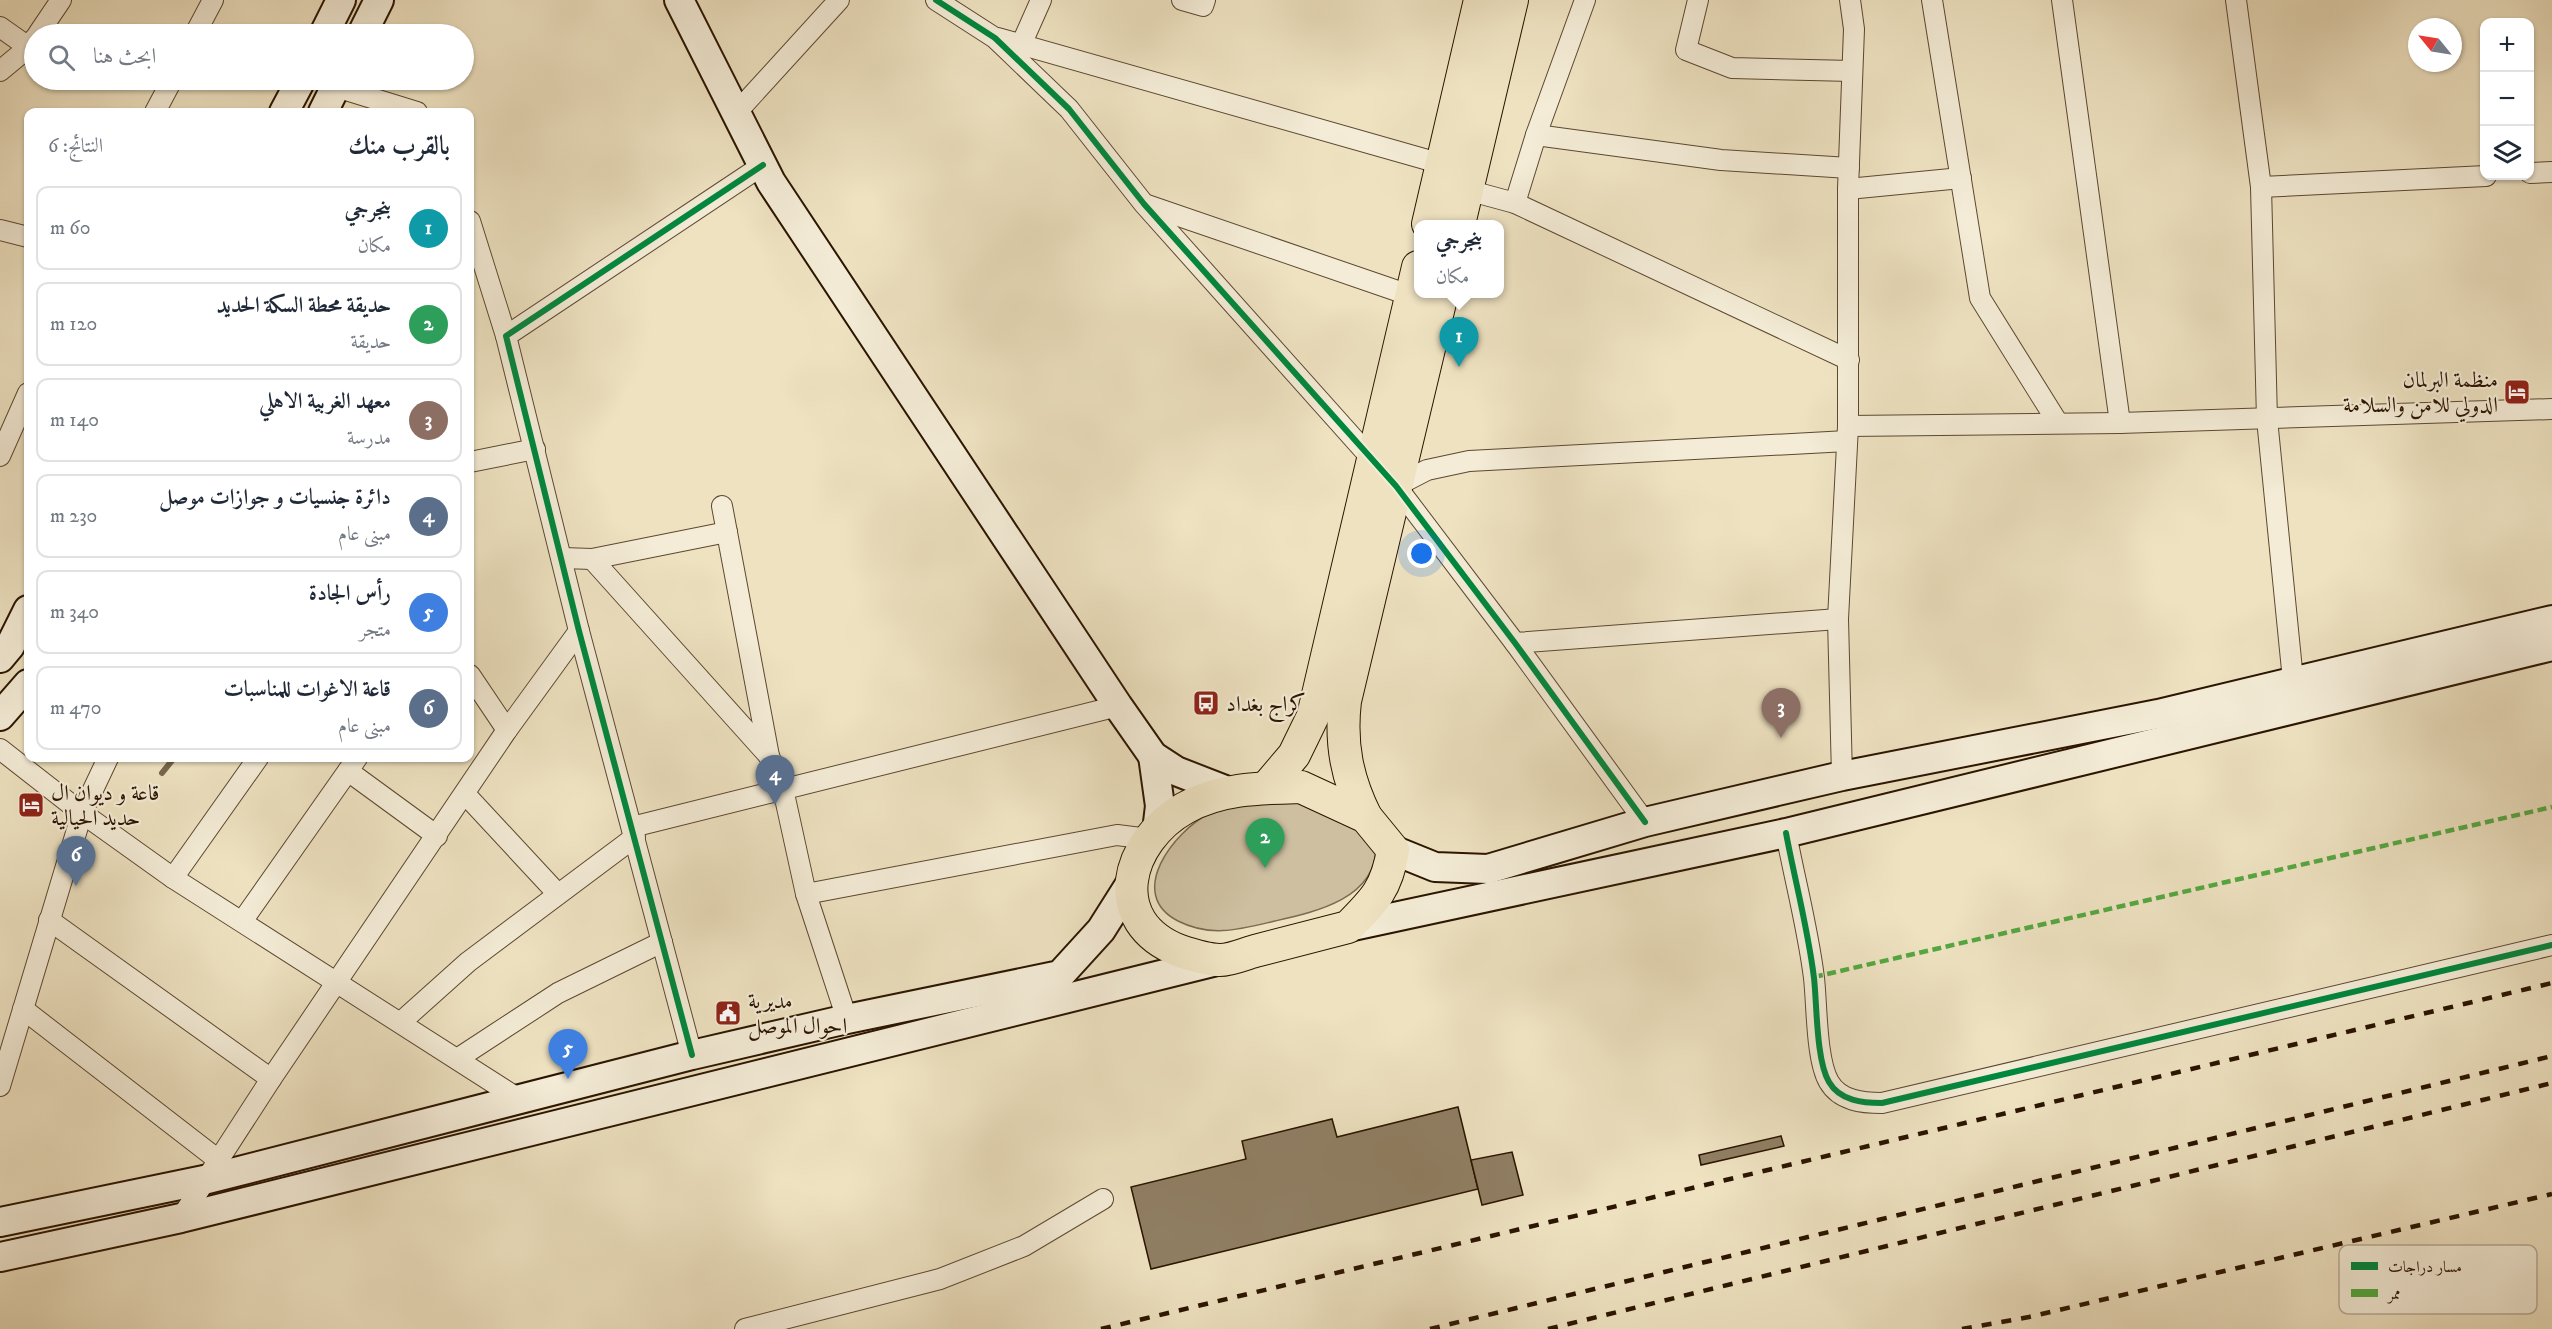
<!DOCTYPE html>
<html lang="ar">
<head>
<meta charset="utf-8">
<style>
  body { margin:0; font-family:"IM FELL DW Pica",Amiri,serif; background:#f2f2f3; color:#1f2937; direction:rtl }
  .controls { position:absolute; right:18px; top:18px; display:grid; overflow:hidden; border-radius:12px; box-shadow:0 2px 4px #0004 }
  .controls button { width:54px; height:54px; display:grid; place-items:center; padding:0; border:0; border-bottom:2px solid #e0e1e3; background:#fff; color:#1f2937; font:30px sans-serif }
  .compass { position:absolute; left:2408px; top:18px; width:54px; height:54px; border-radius:50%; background:#fff; box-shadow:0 2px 4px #0004; rotate:300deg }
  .you { position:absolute; left:1422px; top:554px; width:21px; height:21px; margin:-15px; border:4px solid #fff; border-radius:50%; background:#1a73e8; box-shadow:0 0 0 9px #1a73e833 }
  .badge { display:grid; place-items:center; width:39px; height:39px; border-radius:50%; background:#1a73e8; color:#fff; font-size:20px; font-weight:700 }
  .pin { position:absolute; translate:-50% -50px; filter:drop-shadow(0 2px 3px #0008) }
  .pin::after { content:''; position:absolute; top:32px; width:21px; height:18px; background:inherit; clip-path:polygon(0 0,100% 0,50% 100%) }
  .popup { position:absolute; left:1414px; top:220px; width:90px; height:78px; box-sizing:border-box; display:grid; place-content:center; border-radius:12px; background:#fff; filter:drop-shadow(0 2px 4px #0005); font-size:20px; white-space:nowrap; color:#747a83 }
  .popup b { font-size:22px; color:#1f2937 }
  .popup::after { content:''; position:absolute; left:50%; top:100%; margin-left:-12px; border:12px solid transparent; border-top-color:#fff }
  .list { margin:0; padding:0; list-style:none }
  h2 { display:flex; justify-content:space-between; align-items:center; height:78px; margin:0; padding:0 24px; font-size:26px }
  h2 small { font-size:20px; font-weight:400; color:#747a83 }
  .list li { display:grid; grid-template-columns:39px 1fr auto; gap:18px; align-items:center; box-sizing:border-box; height:84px; margin:0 12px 12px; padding:0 12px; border:2px solid #e0e1e3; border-radius:12px }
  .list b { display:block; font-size:22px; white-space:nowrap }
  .list p { margin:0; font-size:20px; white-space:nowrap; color:#747a83 }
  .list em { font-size:20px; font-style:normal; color:#747a83 }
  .icon { flex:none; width:33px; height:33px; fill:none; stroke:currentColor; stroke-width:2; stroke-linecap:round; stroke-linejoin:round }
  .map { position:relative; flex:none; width:2552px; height:1329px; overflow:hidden; direction:ltr }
  .search { position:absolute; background:#fff; box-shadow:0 2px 4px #0004; left:24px; top:24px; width:450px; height:66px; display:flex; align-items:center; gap:15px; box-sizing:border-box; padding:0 21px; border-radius:33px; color:#747a83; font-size:22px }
  .panel { position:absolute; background:#fff; box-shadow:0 2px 4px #0004; left:24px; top:108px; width:450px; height:654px; border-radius:12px; direction:rtl }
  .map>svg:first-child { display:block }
</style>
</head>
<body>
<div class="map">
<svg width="2552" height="1329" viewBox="0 0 2552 1329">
  <rect width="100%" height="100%" fill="#eee2c1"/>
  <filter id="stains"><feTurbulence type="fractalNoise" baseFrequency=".00333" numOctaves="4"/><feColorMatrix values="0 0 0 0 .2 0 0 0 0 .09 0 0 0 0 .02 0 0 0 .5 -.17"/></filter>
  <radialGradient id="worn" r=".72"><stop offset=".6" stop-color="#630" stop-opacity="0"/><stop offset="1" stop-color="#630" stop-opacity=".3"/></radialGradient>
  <path fill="#cdbfa0" stroke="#7c6a50" stroke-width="1.5" d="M 1303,799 L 1355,823 L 1376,847 C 1376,899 1315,912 1275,921 C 1241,929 1211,938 1178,921 C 1125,894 1174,831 1210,813 C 1240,799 1271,800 1303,799 Z"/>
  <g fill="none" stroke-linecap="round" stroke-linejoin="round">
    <path stroke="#78664c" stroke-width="6" d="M 162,773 L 174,758"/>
  </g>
  <g fill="#907f64" stroke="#2b1400" stroke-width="1.5">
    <path d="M 1458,1107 L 1478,1189 L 1151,1269 L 1131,1187 L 1246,1159 L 1242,1141 L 1332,1119 L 1337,1137 Z"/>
    <path d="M 1781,1136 L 1784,1146 L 1701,1165 L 1699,1155 Z"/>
    <path d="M 1512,1152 L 1523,1195 L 1482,1205 L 1471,1160 Z"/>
  </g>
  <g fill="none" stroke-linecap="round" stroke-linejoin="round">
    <defs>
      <g id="street">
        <path d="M 936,0 L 995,38 L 1069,109 L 1144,204 L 1396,486 L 1515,643 L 1645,822"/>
        <path d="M 1182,0 L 1203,6 L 1205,0"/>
        <path d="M 1698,0 L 1686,50 L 1732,68 L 1852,71"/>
        <path d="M 1932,0 L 1980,298 L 2058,423"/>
        <path d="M 2062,0 L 2120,423"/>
        <path d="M 2236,0 L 2261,187 L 2267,419 L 2293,680"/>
        <path d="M 0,27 L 34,51"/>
        <path d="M 38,34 L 61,0"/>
        <path d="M 195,34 L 213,0"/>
        <path d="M 998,38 L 1442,164"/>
        <path d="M 1021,45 L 1041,0"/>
        <path d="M 0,71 L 29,47 L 34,39"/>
        <path d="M 336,87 L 417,112"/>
        <path d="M 155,112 L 172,80"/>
        <path d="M 736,113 L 839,0"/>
        <path d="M 1536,135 L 1585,0"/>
        <path d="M 2530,173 L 2552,172"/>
        <path d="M 2261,187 L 2486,176"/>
        <path d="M 1848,189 L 1961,178"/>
        <path d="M 1467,190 L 1515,203 L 1849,360"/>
        <path d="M 1515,203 L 1536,135 L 1721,160 L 1849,168"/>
        <path d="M 1147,205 L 1412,296"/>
        <path d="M 470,221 L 506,336"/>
        <path d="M 0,230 L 28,237"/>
        <path d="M 1848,426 L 2120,423 L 2552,409"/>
        <path d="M 0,456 L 28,393"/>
        <path d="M 470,462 L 535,449"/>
        <path d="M 1396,486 L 1427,470 L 1469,461 L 1847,441"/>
        <path d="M 722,506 L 769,756 L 783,789 L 806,894 L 847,1019"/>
        <path d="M 563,558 L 592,559 L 727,532"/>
        <path d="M 592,559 L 769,756"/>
        <path d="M 1515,643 L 1838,619"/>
        <path d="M 470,675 L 507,730"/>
        <path d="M 0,749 L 82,813 L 173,878 L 522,1101"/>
        <path d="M 348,771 L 437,836"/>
        <path d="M 1842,776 L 1838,619 L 1848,426 L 1848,189 L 1854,29 L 1850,0"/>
        <path d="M 466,795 L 557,893"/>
        <path d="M 632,827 L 1118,706"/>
        <path d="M 1786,833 C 1795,881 1808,929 1814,978 C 1817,1004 1816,1060 1829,1082 C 1840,1101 1863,1103 1882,1103 L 2552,945"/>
        <path d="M 173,878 L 258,758"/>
        <path d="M 806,894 L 1117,835 L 1149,839"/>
        <path d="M 49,920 L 271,1079"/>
        <path d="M 243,920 L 357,758"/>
        <path d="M 23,1009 L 217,1159"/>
        <path d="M 401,1022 L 468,962 L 635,837"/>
        <path d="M 692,1055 L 579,631 L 506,336 L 763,165"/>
        <path d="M 457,1059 L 558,993 L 662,942"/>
        <path d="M 0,1086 L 82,813 L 108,758"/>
        <path d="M 181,1218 L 271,1079 L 507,730 L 579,631"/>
        <path d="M 745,1329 L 940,1279 L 1024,1246 L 1103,1199"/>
      </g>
      <g id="secondary">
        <path d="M 679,0 L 771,182 L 1118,706 L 1153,756 L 1176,771 L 1230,792"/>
        <path d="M 324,34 L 341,0"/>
        <path d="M 362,34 L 379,0"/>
        <path d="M 284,112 L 301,80"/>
        <path d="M 323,112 L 339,80"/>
        <path d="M 0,658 L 10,646 L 28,610"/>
        <path d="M 0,716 L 28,684"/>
        <path d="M 1153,756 L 1160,806 L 1157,831"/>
        <path d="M 1393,850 L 1435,867 L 1488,869 L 1645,822 L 1842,776 L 2158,714 L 2552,620"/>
        <path d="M 1348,927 L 1786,833 L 2552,646"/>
        <path d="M 0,1222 L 204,1180 L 692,1055 L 847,1019 L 1060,975 L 1101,930 L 1132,881"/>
        <path d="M 0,1257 L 181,1218 L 1221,960"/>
      </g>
      <g id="primary">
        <path d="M 1428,224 L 1480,0"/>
        <path d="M 1459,224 L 1512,0"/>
        <path d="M 1301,787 L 1366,817 L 1393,850 C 1387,888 1375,900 1348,927 C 1317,935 1286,943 1255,951 C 1244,954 1231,960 1220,960 C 1207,960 1192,955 1180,951 C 1104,922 1126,841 1185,808 C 1221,788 1261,788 1301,787 Z"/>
        <path d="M 1266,788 L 1294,755 L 1313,716 L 1418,267"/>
        <path d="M 1366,817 C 1347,779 1340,744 1345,701 L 1442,294"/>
      </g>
    </defs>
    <use href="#street" stroke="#5c4830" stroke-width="22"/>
    <use href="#secondary" stroke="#2b1400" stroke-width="32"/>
    <use href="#primary" stroke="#2b1400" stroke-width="34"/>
    <use href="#street" stroke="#f4ecd7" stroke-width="20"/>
    <use href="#secondary" stroke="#f4ecd7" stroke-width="28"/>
    <use href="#primary" stroke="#eee2c1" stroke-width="32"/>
    <g stroke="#2b1400" stroke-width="4.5" stroke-dasharray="10 10" stroke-linecap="butt">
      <path d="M 1101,1329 L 2552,983"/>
      <path d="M 1430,1329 L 2552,1056"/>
      <path d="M 1548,1329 L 2552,1083"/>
      <path d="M 1962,1329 L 2029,1317 L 2552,1194"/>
    </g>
    <path stroke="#54a840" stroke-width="4.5" stroke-dasharray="9 4.5" stroke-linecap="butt" d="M 1814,977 L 2552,807"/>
    <defs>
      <g id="cycleway">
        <path d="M 936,0 L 995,38 L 1069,109 L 1144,204 L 1396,486 L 1515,643 L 1645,822"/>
        <path d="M 1786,833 C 1795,881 1808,929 1814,978 C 1817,1004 1816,1060 1829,1082 C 1840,1101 1863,1103 1882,1103 L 2552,945"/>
        <path d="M 692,1055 L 579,631 L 506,336 L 763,165"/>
      </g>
    </defs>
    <use href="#cycleway" stroke="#f4ecd7" stroke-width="10"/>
    <use href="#cycleway" stroke="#00873e" stroke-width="6"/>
  </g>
  <defs>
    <symbol id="hotel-square" viewBox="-11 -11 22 22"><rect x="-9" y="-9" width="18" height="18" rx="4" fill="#8f2418" stroke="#f4ecd7"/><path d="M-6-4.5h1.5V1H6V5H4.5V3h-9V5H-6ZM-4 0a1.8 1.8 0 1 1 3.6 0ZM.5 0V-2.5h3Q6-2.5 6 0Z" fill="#fff"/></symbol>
    <symbol id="bus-square" viewBox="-11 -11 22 22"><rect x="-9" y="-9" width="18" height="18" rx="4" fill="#8f2418" stroke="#f4ecd7"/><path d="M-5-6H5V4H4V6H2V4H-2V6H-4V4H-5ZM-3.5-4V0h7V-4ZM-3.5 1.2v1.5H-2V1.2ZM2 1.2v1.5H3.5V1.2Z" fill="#fff"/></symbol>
    <symbol id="civic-square" viewBox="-11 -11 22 22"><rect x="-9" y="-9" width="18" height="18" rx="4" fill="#8f2418" stroke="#f4ecd7"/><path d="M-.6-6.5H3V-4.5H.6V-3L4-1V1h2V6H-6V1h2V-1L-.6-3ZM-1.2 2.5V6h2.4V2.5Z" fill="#fff"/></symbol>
  </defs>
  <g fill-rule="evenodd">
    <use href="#hotel-square" x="2502" y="377" width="30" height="30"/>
    <use href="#bus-square" x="1191" y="688" width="30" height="30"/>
    <use href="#hotel-square" x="16" y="790" width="30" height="30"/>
    <use href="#civic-square" x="713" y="998" width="30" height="30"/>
  </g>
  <g text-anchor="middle" stroke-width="4.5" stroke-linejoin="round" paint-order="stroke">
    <g font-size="22" fill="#2b1400" stroke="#f4ecd7" text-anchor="start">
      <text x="2498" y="387" text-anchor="end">منظمة البرلمان<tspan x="2498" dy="25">الدولي للامن والسلامة</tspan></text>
      <text x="1226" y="711">كراج بغداد</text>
      <text x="51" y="800">قاعة و ديوان ال<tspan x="51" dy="25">حديد الحيالية</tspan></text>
      <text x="748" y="1008">مديرية<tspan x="748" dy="25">احوال الموصل</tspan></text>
    </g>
  </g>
  <rect x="2339" y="1245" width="198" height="69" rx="9" fill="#f4ecd7" stroke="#b8ab96" stroke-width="1.5"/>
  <rect x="2351" y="1262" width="27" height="8" fill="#00873e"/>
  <rect x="2351" y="1289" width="27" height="8" fill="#54a840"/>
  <g font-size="16" fill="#2b1400">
    <text x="2388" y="1272">مسار دراجات</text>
    <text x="2388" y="1299">ممر</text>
  </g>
  <rect width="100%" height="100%" filter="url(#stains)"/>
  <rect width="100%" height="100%" fill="url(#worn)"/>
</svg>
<div class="controls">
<button>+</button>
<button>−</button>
<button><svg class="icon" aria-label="layers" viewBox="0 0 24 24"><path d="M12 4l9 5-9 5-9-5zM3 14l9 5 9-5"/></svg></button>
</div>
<svg class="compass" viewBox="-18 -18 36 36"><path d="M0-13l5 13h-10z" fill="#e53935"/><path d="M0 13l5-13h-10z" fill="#747a83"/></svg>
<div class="you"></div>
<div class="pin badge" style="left:1459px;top:367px;background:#0f9aa8">1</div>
<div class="popup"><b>بنجرجي</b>مكان</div>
<div class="pin badge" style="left:1265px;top:868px;background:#2e9e5b">2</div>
<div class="pin badge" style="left:1781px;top:738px;background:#8d6e63">3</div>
<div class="pin badge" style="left:775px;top:805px;background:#5c6f8a">4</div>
<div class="pin badge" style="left:568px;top:1079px;background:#3f7fe0">5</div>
<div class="pin badge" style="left:76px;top:886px;background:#5c6f8a">6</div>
<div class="search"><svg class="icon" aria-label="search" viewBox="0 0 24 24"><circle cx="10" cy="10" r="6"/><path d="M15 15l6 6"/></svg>ابحث هنا</div>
<section class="panel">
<h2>بالقرب منك<small>النتائج: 6</small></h2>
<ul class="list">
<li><span class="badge" style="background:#0f9aa8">1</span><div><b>بنجرجي</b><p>مكان</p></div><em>60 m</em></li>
<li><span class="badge" style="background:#2e9e5b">2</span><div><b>حديقة محطة السكة الحديد</b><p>حديقة</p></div><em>120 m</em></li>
<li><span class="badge" style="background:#8d6e63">3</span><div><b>معهد الغربية الاهلي</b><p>مدرسة</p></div><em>140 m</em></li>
<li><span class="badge" style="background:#5c6f8a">4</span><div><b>دائرة جنسيات و جوازات موصل</b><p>مبنى عام</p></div><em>230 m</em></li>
<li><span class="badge" style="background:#3f7fe0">5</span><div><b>رأس الجادة</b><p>متجر</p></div><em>340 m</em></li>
<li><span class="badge" style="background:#5c6f8a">6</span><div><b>قاعة الاغوات للمناسبات</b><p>مبنى عام</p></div><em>470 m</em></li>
</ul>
</section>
</div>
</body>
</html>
